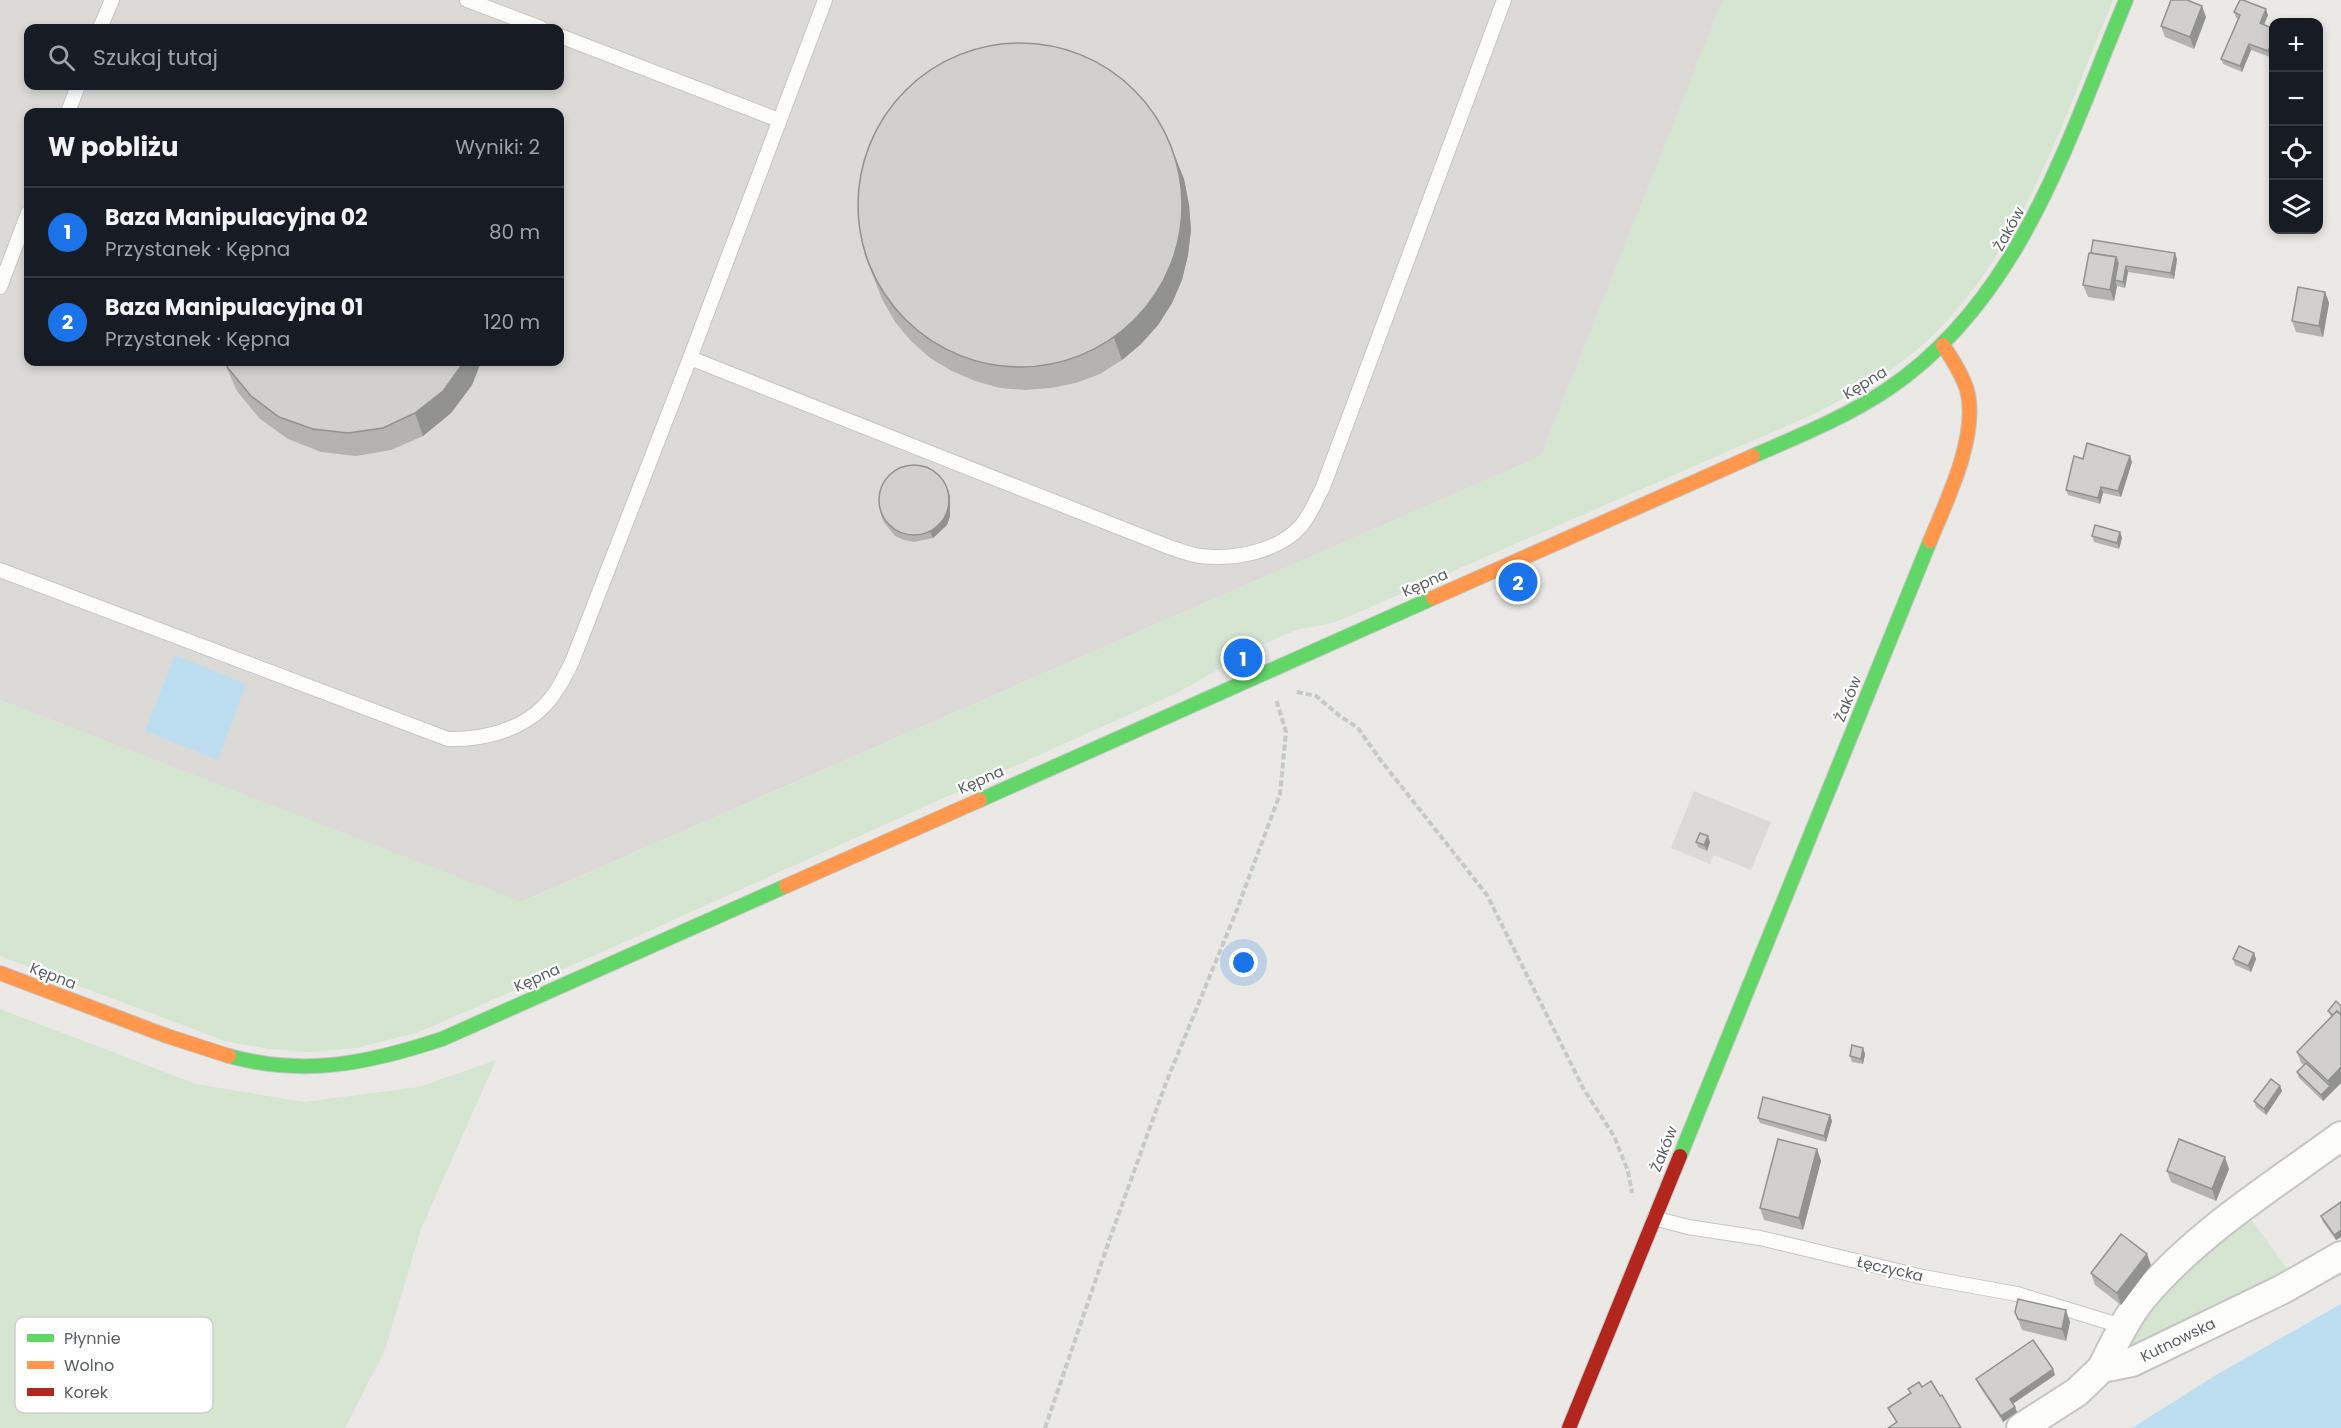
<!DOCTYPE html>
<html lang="pl">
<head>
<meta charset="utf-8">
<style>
  body { margin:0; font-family:Poppins,sans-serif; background:#242831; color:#f1f3f6 }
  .controls { position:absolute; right:18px; top:18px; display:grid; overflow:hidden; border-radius:12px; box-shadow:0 3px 9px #0003 }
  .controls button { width:54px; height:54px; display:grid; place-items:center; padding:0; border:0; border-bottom:2px solid #363941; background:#171b24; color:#f1f3f6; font:30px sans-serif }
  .you { position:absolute; left:1244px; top:963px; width:21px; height:21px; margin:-15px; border:4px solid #fff; border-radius:50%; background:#1a73e8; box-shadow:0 0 0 9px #1a73e833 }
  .badge { display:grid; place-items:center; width:39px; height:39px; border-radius:50%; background:#1a73e8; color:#fff; font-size:20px; font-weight:700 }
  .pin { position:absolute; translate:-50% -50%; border:3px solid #fff; box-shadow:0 2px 6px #0006 }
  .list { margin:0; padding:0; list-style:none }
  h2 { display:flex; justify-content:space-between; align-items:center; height:78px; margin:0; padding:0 24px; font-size:26px }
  h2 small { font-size:20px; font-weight:400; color:#9ea1a6 }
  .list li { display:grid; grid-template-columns:39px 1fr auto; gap:18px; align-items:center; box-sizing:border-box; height:90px; padding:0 24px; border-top:2px solid #363941 }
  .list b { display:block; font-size:22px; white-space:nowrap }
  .list p { margin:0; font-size:20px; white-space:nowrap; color:#9ea1a6 }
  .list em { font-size:20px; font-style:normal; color:#9ea1a6 }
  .icon { flex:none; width:33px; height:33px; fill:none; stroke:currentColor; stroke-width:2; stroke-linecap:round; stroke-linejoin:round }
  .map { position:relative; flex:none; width:2341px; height:1428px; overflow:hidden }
  .search { position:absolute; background:#171b24; box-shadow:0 3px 9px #0003; left:24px; top:24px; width:540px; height:66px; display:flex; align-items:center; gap:15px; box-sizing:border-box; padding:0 21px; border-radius:12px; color:#9ea1a6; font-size:22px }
  .panel { position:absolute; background:#171b24; box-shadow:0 3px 9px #0003; left:24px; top:108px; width:540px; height:258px; border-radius:12px }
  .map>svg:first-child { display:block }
</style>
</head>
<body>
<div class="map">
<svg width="2341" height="1428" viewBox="0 0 2341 1428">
  <rect width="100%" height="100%" fill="#eae9e5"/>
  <g fill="#dbdad7" fill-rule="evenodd">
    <path d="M 0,0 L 1723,0 L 1541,456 L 521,902 L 0,700 ZM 28,28 L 560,28 L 560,86 L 28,86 ZM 28,112 L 560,112 L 560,362 L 28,362 Z"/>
    <path d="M 1694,791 L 1771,822 L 1751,870 L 1714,855 L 1710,864 L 1671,848 Z"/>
  </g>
  <g fill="#d5e5d2">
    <path d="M 1723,0 L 2113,0 C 2064,118 2023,249 1929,339 C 1897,369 1852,394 1814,414 L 1336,622 L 1296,630 L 1259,646 L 1179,692 L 609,949 L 419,1032 L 357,1048 L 310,1052 L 269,1049 L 225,1041 L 0,956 L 0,700 L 522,902 L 1541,456 Z"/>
    <path d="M 0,1009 L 196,1084 L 304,1102 L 419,1087 L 496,1060 L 421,1229 L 385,1350 L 345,1428 L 0,1428 Z"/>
    <path d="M 2250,1218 L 2289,1271 L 2128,1354 L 2124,1340 L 2152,1306 L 2196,1261 Z"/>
  </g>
  <g fill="#bddef1">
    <path d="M 175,655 L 246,684 L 218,760 L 145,731 Z"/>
    <path d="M 2341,1304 L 2341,1428 L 2132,1428 L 2216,1375 Z"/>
  </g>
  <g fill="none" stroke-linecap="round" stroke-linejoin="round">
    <defs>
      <g id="lane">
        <path d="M 467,0 L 541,28"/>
        <path d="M 100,28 L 112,0"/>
        <path d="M 560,36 L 779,120"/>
        <path d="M 68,112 L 78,86"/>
        <path d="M 0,287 L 28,213"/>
        <path d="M 690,358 L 1169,547 C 1179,550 1190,555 1200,556 C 1233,560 1277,552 1300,527 C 1310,516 1316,500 1323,487 L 1504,0"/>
        <path d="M 0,570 L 448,739 C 481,740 520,731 544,706 C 556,694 564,678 572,662 L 690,358 L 825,0"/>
        <path d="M 1654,1218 L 1688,1227 L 1760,1238 L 1923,1277 L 2017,1294 L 2115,1324 L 2123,1329"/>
      </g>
      <g id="street">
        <path d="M 2102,1368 C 2114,1344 2126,1318 2143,1297 C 2198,1232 2273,1186 2341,1136"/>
        <path d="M 2021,1428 L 2077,1392 L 2102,1368 L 2132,1362 L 2283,1289 L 2341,1256"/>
      </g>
      <g id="fast">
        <path d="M 1753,456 C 1799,436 1846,417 1888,389 C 2021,299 2067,141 2126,0"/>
        <path d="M 980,800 L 1433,598"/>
        <path d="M 229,1056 C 305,1077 369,1063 442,1039 L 786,886"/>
        <path d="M 1680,1156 L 1930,541"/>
      </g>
      <g id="slow">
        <path d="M 1930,541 C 1947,500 1979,435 1967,390 C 1962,374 1952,359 1943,345"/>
        <path d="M 1433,598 L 1753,456"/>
        <path d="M 786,886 L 980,800"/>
        <path d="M 0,973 L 167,1036 L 229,1056"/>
      </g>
      <path id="jam" d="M 1569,1428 L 1680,1156"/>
    </defs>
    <use href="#lane" stroke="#c5c5c5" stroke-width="16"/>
    <use href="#street" stroke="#c5c5c5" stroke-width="32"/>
    <use href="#fast" stroke="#c5c6c6" stroke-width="16"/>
    <use href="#slow" stroke="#c5c6c6" stroke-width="16"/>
    <use href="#jam" stroke="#c5c6c6" stroke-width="16"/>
    <g stroke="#c5cac7" stroke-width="4" stroke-dasharray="6 3" stroke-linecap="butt">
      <path d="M 1297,692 L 1316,696 L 1340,716 L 1358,728 L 1379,758 L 1487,895 L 1583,1088 L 1614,1136 L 1628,1171 L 1632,1193"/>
      <path d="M 1045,1428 L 1110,1238 L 1166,1083 L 1236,912 L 1280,794 L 1286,732 L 1276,699"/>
    </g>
    <use href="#lane" stroke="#fcfcfb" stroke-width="14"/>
    <use href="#street" stroke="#fcfcfb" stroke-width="28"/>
    <use href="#fast" stroke="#63d668" stroke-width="14"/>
    <use href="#slow" stroke="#ff974d" stroke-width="14"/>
    <use href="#jam" stroke="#b3261e" stroke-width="14"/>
  </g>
  <g fill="#b4b3b1">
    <path d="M 2234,12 L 2268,15 L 2264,25 L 2274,29 L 2274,49 L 2270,57 L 2251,50 L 2242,72 L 2223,64 L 2221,59 L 2238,19 L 2236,18 Z"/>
    <path d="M 2206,17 L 2194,49 L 2165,37 L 2161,26 Z"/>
    <path d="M 1175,157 L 1184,179 L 1189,205 L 1191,230 L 1188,255 L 1182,280 L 1172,303 L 1158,325 L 1141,344 L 1122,360 L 1100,374 L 1076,383 L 1051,388 L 1025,390 L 1000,388 L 975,381 L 952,371 L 930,358 L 911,341 L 895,322 L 882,299 L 864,253 Z"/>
    <path d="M 2089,253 L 2177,259 L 2174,279 L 2128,272 L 2125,288 L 2117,286 L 2114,301 L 2088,297 L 2083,285 Z"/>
    <path d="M 2325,292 L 2329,303 L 2323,337 L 2296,332 L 2292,321 Z"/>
    <path d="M 224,362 L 481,362 L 472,385 L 451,413 L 423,436 L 391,450 L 356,456 L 321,452 L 288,439 L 259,418 L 237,391 Z"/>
    <path d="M 2083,459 L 2132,462 L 2121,497 L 2103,493 L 2100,504 L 2068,495 L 2066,490 Z"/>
    <path d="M 950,496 L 950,516 L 947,525 L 933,538 L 914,542 L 904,540 L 895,536 L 883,521 L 881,515 Z"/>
    <path d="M 2120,532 L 2122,538 L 2119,549 L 2094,542 L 2092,536 Z"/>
    <path d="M 1696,842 L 1710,842 L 1707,851 L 1698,847 Z"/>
    <path d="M 2254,953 L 2256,959 L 2251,972 L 2235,965 L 2233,959 Z"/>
    <path d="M 2341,1006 L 2341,1083 L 2323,1101 L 2299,1078 L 2297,1072 L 2304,1065 L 2301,1063 L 2297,1052 L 2331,1017 L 2328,1011 Z"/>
    <path d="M 1863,1048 L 1865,1054 L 1863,1064 L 1852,1062 L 1850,1056 Z"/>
    <path d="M 2280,1086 L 2282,1091 L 2266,1115 L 2256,1107 L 2254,1101 Z"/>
    <path d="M 1830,1115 L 1832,1121 L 1826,1142 L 1760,1123 L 1758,1118 Z"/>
    <path d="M 1817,1149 L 1821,1161 L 1803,1230 L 1764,1220 L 1760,1208 Z"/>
    <path d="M 2229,1169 L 2216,1201 L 2171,1182 L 2167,1171 Z"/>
    <path d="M 2341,1202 L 2341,1237 L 2336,1240 L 2323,1222 L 2321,1216 Z"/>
    <path d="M 2151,1265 L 2121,1305 L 2095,1285 L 2091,1273 Z"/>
    <path d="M 2015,1312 L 2070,1322 L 2066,1341 L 2022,1330 Z"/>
    <path d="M 2053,1369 L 2055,1375 L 2013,1404 L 2017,1412 L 2003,1422 L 1978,1384 L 1976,1379 Z"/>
  </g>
  <g fill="#929290">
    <path d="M 2202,6 L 2206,17 L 2194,49 L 2190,37 Z"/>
    <path d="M 2266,9 L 2268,15 L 2262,29 L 2260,23 Z"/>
    <path d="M 2274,38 L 2274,49 L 2270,57 L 2268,51 Z"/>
    <path d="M 2249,44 L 2251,50 L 2242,72 L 2240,66 Z"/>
    <path d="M 1175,157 L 1184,179 L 1189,205 L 1191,230 L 1188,255 L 1182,280 L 1172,303 L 1158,325 L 1141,344 L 1122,360 L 1114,338 Z"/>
    <path d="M 2175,253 L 2177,259 L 2174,279 L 2171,273 Z"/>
    <path d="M 2116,257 L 2120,269 L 2115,280 L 2117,286 L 2114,301 L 2110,290 Z"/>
    <path d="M 2126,266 L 2128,272 L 2125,288 L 2123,282 Z"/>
    <path d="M 2325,292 L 2329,303 L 2323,337 L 2319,326 Z"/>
    <path d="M 464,362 L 481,362 L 472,385 L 451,413 L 423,436 L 415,413 Z"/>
    <path d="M 2130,456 L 2132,462 L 2121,497 L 2118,491 Z"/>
    <path d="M 2101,487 L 2103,493 L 2100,504 L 2098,498 Z"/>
    <path d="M 948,490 L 950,496 L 950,516 L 947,525 L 933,538 L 930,532 Z"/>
    <path d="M 2120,532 L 2122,538 L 2119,549 L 2117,543 Z"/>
    <path d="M 1708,836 L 1710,842 L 1707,851 L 1704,845 Z"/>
    <path d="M 2254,953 L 2256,959 L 2251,972 L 2248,966 Z"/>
    <path d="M 1863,1048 L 1865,1054 L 1863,1064 L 1861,1059 Z"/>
    <path d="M 2341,1067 L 2341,1083 L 2323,1101 L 2321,1095 L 2330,1086 L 2328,1081 Z"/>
    <path d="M 2280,1086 L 2282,1091 L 2266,1115 L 2264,1109 Z"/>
    <path d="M 1830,1115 L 1832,1121 L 1826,1142 L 1824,1136 Z"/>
    <path d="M 1817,1149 L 1821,1161 L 1803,1230 L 1799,1218 Z"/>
    <path d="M 2225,1157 L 2229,1169 L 2216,1201 L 2212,1189 Z"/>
    <path d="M 2341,1230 L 2341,1237 L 2336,1240 L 2334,1235 Z"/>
    <path d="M 2147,1254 L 2151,1265 L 2121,1305 L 2117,1293 Z"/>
    <path d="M 2066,1310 L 2070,1322 L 2066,1341 L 2062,1329 Z"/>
    <path d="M 2053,1369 L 2055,1375 L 2012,1404 L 2010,1399 Z"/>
    <path d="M 2015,1407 L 2017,1412 L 2003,1422 L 2001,1416 Z"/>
  </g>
  <g fill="#d1d0ce" stroke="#929290" stroke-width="1.5">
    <path d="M 2171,0 L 2187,0 L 2202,6 L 2190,37 L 2161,26 Z"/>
    <path d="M 2240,0 L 2243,0 L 2266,9 L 2260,23 L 2274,29 L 2274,38 L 2268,51 L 2249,44 L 2240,66 L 2221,59 L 2240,15 L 2234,12 Z"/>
    <circle cx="1020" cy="205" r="162"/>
    <path d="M 2093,240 L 2175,253 L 2171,273 L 2126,266 L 2123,282 L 2115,280 L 2118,263 L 2116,257 L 2091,253 Z"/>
    <path d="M 2089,253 L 2116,257 L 2110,290 L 2083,285 Z"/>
    <path d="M 2298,287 L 2325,292 L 2319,326 L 2292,321 Z"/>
    <path d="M 225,362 L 464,362 L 443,391 L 415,413 L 383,428 L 348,433 L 313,429 L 279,417 L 251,396 L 228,368 Z"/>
    <path d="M 2087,443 L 2130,456 L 2118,491 L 2101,487 L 2098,498 L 2066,490 L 2074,456 L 2083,459 Z"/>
    <circle cx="914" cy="500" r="35"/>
    <path d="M 2095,525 L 2120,532 L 2117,543 L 2092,536 Z"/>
    <path d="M 1700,833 L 1708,836 L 1704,845 L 1696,842 Z"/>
    <path d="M 2239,946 L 2254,953 L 2248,966 L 2233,959 Z"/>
    <path d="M 2336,1001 L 2341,1006 L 2341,1015 L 2337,1011 L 2333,1015 L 2328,1011 Z"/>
    <path d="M 2337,1011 L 2341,1015 L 2341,1067 L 2328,1081 L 2297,1052 Z"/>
    <path d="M 1852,1045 L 1863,1048 L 1861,1059 L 1850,1056 Z"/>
    <path d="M 2306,1063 L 2330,1086 L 2321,1095 L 2297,1072 Z"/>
    <path d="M 2271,1079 L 2280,1086 L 2264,1109 L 2254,1101 Z"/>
    <path d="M 1763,1097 L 1830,1115 L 1824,1136 L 1758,1118 Z"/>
    <path d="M 1778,1139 L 1817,1149 L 1799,1218 L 1760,1208 Z"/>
    <path d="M 2179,1139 L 2225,1157 L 2212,1189 L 2167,1171 Z"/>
    <path d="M 2341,1202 L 2341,1230 L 2334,1235 L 2321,1216 Z"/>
    <path d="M 2121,1234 L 2147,1254 L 2117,1293 L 2091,1273 Z"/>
    <path d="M 2018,1299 L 2066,1310 L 2062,1329 L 2018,1319 L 2015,1312 Z"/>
    <path d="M 2033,1340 L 2053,1369 L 2010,1399 L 2015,1407 L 2001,1416 L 1976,1379 Z"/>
    <path d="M 1931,1381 L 1940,1396 L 1942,1395 L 1961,1428 L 1888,1428 L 1897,1422 L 1888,1408 L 1911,1393 L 1908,1389 L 1919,1382 L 1922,1387 Z"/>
  </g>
  <g text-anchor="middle" stroke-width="4.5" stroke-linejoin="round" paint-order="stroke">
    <g font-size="15" fill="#5b5f62" stroke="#fff">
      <text transform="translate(2009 229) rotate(-61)" y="5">Żaków</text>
      <text transform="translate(1865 383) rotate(-31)" y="5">Kępna</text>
      <text transform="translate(1425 583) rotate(-24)" y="5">Kępna</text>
      <text transform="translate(1848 699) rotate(-68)" y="5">Żaków</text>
      <text transform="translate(981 780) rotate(-24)" y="5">Kępna</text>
      <text transform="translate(53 976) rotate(21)" y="5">Kępna</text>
      <text transform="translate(537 978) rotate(-24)" y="5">Kępna</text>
      <text transform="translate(1664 1149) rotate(-68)" y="5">Żaków</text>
      <text transform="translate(1890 1269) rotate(13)" y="5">Łęczycka</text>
      <text transform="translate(2178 1340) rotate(-26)" y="5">Kutnowska</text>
    </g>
  </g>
  <rect x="15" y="1317" width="198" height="96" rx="9" fill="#fff" stroke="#cecfd0" stroke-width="1.5"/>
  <rect x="27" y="1334" width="27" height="8" fill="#63d668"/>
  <rect x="27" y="1361" width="27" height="8" fill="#ff974d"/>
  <rect x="27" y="1388" width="27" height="8" fill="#b3261e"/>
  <g font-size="16" fill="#5b5f62">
    <text x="64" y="1344">Płynnie</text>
    <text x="64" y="1371">Wolno</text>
    <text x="64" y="1398">Korek</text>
  </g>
</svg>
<div class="controls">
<button>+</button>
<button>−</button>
<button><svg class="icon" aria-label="locate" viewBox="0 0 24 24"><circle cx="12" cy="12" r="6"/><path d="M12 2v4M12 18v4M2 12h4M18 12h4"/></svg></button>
<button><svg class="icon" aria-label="layers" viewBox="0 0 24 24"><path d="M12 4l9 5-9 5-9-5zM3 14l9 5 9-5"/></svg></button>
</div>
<div class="you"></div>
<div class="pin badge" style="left:1243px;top:658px">1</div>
<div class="pin badge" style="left:1518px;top:582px">2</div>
<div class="search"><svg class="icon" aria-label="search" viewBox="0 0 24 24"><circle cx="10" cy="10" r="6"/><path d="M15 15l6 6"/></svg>Szukaj tutaj</div>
<section class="panel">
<h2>W pobliżu<small>Wyniki: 2</small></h2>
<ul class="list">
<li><span class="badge">1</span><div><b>Baza Manipulacyjna 02</b><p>Przystanek · Kępna</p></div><em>80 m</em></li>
<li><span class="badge">2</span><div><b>Baza Manipulacyjna 01</b><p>Przystanek · Kępna</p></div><em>120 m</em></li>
</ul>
</section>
</div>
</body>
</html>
